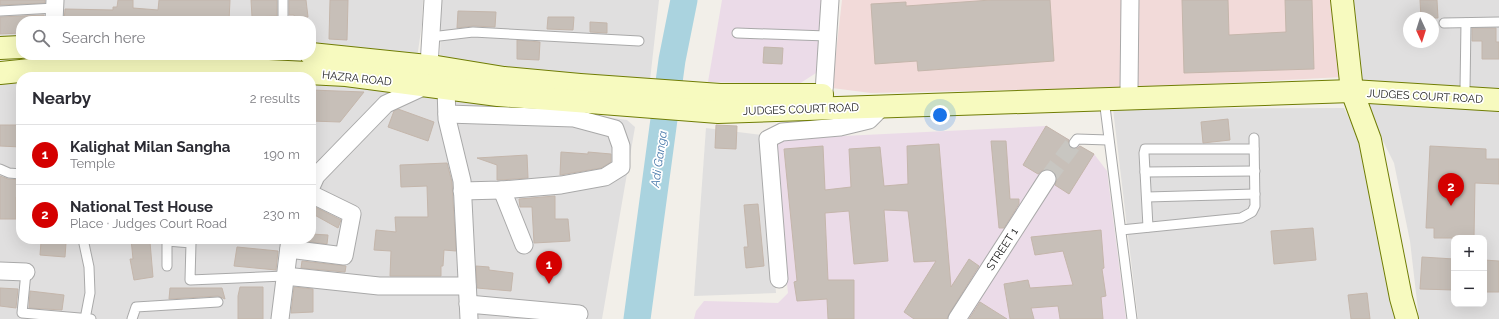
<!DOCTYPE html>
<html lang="en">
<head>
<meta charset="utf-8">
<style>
  body { margin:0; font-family:Raleway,sans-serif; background:#f2f2f3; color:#2b2b33 }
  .controls { position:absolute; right:12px; bottom:12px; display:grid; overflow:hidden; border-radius:8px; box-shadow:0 4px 16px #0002 }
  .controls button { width:36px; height:36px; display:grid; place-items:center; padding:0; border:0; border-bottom:1px solid #e1e1e2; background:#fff; color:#2b2b33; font:20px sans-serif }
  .compass { position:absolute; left:1403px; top:12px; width:36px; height:36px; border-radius:50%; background:#fff; box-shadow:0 4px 16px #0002; rotate:176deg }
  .you { position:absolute; left:940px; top:115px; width:14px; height:14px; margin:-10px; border:3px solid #fff; border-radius:50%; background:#1a73e8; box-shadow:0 0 0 6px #1a73e833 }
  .badge { display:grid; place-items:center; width:26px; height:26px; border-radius:50%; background:#d40000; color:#fff; font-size:13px; font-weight:700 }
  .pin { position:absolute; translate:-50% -33px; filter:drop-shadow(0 1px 2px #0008) }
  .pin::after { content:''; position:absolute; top:21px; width:14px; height:12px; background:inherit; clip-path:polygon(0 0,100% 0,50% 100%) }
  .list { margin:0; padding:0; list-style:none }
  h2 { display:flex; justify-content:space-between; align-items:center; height:52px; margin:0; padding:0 16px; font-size:17px }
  h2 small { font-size:13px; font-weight:400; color:#7c7c81 }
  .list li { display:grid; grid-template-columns:26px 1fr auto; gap:12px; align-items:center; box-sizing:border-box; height:60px; padding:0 16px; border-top:1px solid #e1e1e2 }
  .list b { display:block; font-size:15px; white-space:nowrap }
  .list p { margin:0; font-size:13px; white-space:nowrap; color:#7c7c81 }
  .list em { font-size:13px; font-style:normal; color:#7c7c81 }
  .icon { flex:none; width:22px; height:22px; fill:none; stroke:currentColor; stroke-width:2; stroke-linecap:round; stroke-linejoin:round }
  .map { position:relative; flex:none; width:1499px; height:319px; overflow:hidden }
  .search { position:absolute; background:#fff; box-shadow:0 4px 16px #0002; left:16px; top:16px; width:300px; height:44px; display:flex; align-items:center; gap:10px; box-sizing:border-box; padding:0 14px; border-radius:16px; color:#7c7c81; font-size:15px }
  .panel { position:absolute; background:#fff; box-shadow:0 4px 16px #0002; left:16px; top:72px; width:300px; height:172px; border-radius:16px }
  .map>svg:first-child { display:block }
</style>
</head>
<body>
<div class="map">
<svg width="1499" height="319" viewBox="0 0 1499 319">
  <rect width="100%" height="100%" fill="#f2efe9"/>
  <g fill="#e0dfdf" fill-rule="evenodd">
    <path d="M 0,0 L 423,0 L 422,24 L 417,58 L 311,48 L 311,21 L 21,21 L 21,40 L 0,41 Z"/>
    <path d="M 441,0 L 659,0 L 650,80 L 537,72 L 440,61 Z"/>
    <path d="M 1347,0 L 1499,0 L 1499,95 L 1357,88 ZM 1409,18 L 1433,18 L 1433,42 L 1409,42 Z"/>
    <path d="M 21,78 L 21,239 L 311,239 L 311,82 L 510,103 L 627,120 L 635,127 L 602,319 L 0,319 L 0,80 Z"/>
    <path d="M 1362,99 L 1499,107 L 1499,319 L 1419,319 L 1410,241 L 1394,163 ZM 1454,238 L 1484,238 L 1484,304 L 1454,304 Z"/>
    <path d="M 1344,108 L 1375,171 L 1403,319 L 1138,319 L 1113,109 Z"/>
    <path d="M 706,128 L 762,135 L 776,293 L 694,296 Z"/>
  </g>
  <path fill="#f2dad9" d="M 842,0 L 1337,0 L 1344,77 L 1151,87 L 871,93 L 832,88 Z"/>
  <g fill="#ebdbe8">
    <path d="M 722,0 L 823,0 L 816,73 L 799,84 L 708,82 Z"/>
    <path d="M 1046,126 L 1094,154 L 1107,171 L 1126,319 L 694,319 L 696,311 L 704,301 L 778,303 L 788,293 L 774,150 L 782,139 Z"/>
  </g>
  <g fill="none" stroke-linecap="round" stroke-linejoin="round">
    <path stroke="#aad3df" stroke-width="27" d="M 637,319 L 672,60 L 684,0"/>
  </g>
  <g fill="#c7bfb8" stroke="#c4b6ab">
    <path d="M 0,0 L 45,0 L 45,3 L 0,5 Z"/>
    <path d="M 118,0 L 133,0 L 133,8 L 158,10 L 159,0 L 230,0 L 229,21 L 64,21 L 65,9 L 113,10 L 113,7 L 117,7 Z"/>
    <path d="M 251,0 L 277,0 L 277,16 L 252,17 Z"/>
    <path d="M 289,0 L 306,0 L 308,17 L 295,18 L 294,15 L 289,15 Z"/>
    <path d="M 330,0 L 348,0 L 347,40 L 329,39 Z"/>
    <path d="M 991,0 L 1050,0 L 1054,61 L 918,71 L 917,61 L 875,64 L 871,4 L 906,2 L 906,6 Z"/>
    <path d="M 1182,0 L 1228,0 L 1229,35 L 1286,32 L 1285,0 L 1312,0 L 1314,69 L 1184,73 Z"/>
    <path d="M 1420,0 L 1437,0 L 1438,18 L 1421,18 Z"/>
    <path d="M 458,11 L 496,12 L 495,27 L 473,26 L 457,28 Z"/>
    <path d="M 44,15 L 44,21 L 21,21 L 21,33 L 0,34 L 0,17 Z"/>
    <path d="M 548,17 L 574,17 L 573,30 L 547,29 Z"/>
    <path d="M 590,22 L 607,23 L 607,33 L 590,32 Z"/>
    <path d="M 1472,28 L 1496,28 L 1496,42 L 1499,42 L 1499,59 L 1482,59 L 1482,41 L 1472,41 Z"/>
    <path d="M 517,40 L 540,42 L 539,60 L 517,59 Z"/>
    <path d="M 764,47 L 783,48 L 782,64 L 763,63 Z"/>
    <path d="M 311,90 L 364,92 L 340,122 L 311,121 Z"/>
    <path d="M 398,109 L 434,122 L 428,141 L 388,127 L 394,111 Z"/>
    <path d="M 1228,119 L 1230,140 L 1203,143 L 1201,122 Z"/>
    <path d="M 0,125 L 21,125 L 21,147 L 0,146 Z"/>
    <path d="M 716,125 L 737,126 L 736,149 L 715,148 Z"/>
    <path d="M 1046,126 L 1069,140 L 1068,145 L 1071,148 L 1076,149 L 1080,146 L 1094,154 L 1069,194 L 1055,185 L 1057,179 L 1056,174 L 1052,170 L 1047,169 L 1043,170 L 1038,174 L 1023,165 Z"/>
    <path d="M 991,141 L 1006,141 L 1010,199 L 1019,199 L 1019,204 L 1004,228 L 999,228 Z"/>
    <path d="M 939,144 L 951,287 L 969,259 L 979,266 L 949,314 L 947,319 L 914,319 L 904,312 L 936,261 L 914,262 L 908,211 L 884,210 L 888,261 L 854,264 L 849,211 L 825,213 L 828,280 L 854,280 L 854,319 L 828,319 L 827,299 L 797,301 L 794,282 L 797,281 L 784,149 L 823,146 L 825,190 L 851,187 L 849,149 L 880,147 L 884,186 L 908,184 L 907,146 Z"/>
    <path d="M 1430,146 L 1486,149 L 1486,159 L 1499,159 L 1499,184 L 1475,183 L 1474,238 L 1434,238 L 1434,228 L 1426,228 Z"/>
    <path d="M 561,152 L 588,154 L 588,152 L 611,154 L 611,162 L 601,168 L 560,175 Z"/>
    <path d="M 527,155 L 528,178 L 500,180 L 497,180 L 497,165 L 477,158 Z"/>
    <path d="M 447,163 L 452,182 L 456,251 L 444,250 L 443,266 L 441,266 L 441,276 L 390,276 L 391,251 L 374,250 L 376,230 L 396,232 L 395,217 L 428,217 L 427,186 L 401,187 L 400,165 Z"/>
    <path d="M 0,176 L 8,179 L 21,180 L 21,197 L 16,197 L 16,219 L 0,219 Z"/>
    <path d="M 555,196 L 555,219 L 568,219 L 570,241 L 534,243 L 532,207 L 520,207 L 519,199 Z"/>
    <path d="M 758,204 L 764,266 L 746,268 L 744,247 L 748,247 L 744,205 Z"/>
    <path d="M 315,207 L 341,220 L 338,228 L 311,213 Z"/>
    <path d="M 1313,228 L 1316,260 L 1274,264 L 1271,231 Z"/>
    <path d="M 1101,230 L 1104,268 L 1102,269 L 1106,296 L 1101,297 L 1103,319 L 1060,319 L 1058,306 L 1031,308 L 1034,319 L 1010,319 L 1004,284 L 1028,280 L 1030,288 L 1073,285 L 1063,251 L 1035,255 L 1031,237 Z"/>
    <path d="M 311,234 L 328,235 L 327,244 L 303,241 L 303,239 L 311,239 Z"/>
    <path d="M 131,239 L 146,239 L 150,242 L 153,277 L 134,280 L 130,259 L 133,259 Z"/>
    <path d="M 41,242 L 66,243 L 65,257 L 40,255 Z"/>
    <path d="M 237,247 L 278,251 L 276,270 L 234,266 Z"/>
    <path d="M 1422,257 L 1454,259 L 1454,290 L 1420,289 Z"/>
    <path d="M 1484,260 L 1499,261 L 1499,292 L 1484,292 Z"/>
    <path d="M 302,261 L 346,266 L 345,272 L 301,268 Z"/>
    <path d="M 476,266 L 489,267 L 489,270 L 513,273 L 511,291 L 477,288 Z"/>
    <path d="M 240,287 L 263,287 L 263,319 L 238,319 L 238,296 Z"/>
    <path d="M 294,287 L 313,289 L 313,312 L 291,313 Z"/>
    <path d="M 0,288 L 18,289 L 16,308 L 0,306 Z"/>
    <path d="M 170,288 L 222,288 L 225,299 L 218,296 L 169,299 Z"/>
    <path d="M 30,291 L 64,295 L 62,310 L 29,308 Z"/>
    <path d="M 1367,293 L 1370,319 L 1351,319 L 1348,295 Z"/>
    <path d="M 980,302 L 1007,319 L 969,319 Z"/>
  </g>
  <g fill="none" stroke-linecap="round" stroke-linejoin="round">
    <path stroke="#c8c6c1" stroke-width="17" stroke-dasharray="17 8" stroke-linecap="butt" d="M 1047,179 L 1074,143"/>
    <defs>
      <g id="lane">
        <path d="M 283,0 L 283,21"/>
        <path d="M 0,11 L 55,8"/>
        <path d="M 1444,23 L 1499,22"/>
        <path d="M 737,33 L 827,36"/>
        <path d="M 431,37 L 473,32 L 639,41"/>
        <path d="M 1465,89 L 1466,23"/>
        <path d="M 1104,99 L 1132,319"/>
        <path d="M 1074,143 L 1077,139 L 1108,140"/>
        <path d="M 0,169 L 9,173 L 21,174"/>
        <path d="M 1145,172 L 1255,171"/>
        <path d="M 1147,197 L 1255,194"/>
        <path d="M 1148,227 L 1144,153 L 1145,149 L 1254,149"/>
        <path d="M 1121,230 L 1241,218 L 1252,212 L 1255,206 L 1254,138"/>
        <path d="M 83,239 L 89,267 L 90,293 L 85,319"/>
        <path d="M 167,241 L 191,243 L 190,280 L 285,276"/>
        <path d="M 167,266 L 167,239"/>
        <path d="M 26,272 L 22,313 L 91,319"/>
        <path d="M 132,319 L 136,307 L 218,302"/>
      </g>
      <g id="street">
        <path d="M 54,21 L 55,0"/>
        <path d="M 446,88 L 447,119 L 462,181 L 469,319"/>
        <path d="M 1129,90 L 1130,0"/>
        <path d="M 823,108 L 830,0"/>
        <path d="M 447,114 L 574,118 L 615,129 L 621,146 L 621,167 L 605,177 L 561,185 L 501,190 L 462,191"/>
        <path d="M 311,187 L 316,176 L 386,104 L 425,86 L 429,66 L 433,0"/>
        <path d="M 501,190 L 504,195 L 524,245"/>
        <path d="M 289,249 L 344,256 L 352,214 L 311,194"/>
        <path d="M 0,271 L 26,272"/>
        <path d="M 285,276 L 379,286 L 467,286"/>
        <path d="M 779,279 L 768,139 L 782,132 L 840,127 L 869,120 L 883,106"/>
        <path d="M 468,304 L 579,314"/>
        <path d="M 280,319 L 290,239"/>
        <path d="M 957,319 L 1047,179"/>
      </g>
      <g id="secondary">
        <path d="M 1342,0 L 1352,91 L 1370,140 L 1401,298 L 1407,319"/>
        <path d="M 0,48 L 21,47"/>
        <path d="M 311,54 L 437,67 L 504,78 L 580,85 L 720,95 L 822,95"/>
        <path d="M 0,73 L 59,67 L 232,69 L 346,75 L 498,95 L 718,112 L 1352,91 L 1499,100"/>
      </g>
    </defs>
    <use href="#lane" stroke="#a9a9a9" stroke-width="11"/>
    <use href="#street" stroke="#a9a9a9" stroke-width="19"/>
    <use href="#secondary" stroke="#707d05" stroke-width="24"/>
    <use href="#lane" stroke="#fff" stroke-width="9"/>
    <use href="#street" stroke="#fff" stroke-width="17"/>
    <use href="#secondary" stroke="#f7fabf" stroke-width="22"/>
  </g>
  <g text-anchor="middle" stroke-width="3.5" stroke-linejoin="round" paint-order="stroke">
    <g font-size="11" fill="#222" stroke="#fff">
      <text transform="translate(357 78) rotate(6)" y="4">HAZRA ROAD</text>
      <text transform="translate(1425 96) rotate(3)" y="4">JUDGES COURT ROAD</text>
      <text transform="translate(801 109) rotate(-2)" y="4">JUDGES COURT ROAD</text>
      <text transform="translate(1002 249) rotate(-57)" y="4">STREET 1</text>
    </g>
    <g font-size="12" font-style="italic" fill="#4a7aab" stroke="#fff">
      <text transform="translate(659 159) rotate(-82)" y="4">Adi Ganga</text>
    </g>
  </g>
</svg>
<div class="controls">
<button>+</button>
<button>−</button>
</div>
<svg class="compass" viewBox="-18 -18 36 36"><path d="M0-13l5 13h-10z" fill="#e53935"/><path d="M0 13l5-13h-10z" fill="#7c7c81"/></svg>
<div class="you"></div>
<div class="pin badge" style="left:549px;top:284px">1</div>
<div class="pin badge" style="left:1451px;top:206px">2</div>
<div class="search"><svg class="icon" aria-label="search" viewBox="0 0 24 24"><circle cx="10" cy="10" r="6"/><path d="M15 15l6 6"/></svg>Search here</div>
<section class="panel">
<h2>Nearby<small>2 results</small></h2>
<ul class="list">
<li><span class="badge">1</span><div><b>Kalighat Milan Sangha</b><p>Temple</p></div><em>190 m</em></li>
<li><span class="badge">2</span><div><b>National Test House</b><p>Place · Judges Court Road</p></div><em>230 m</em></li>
</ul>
</section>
</div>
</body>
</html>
